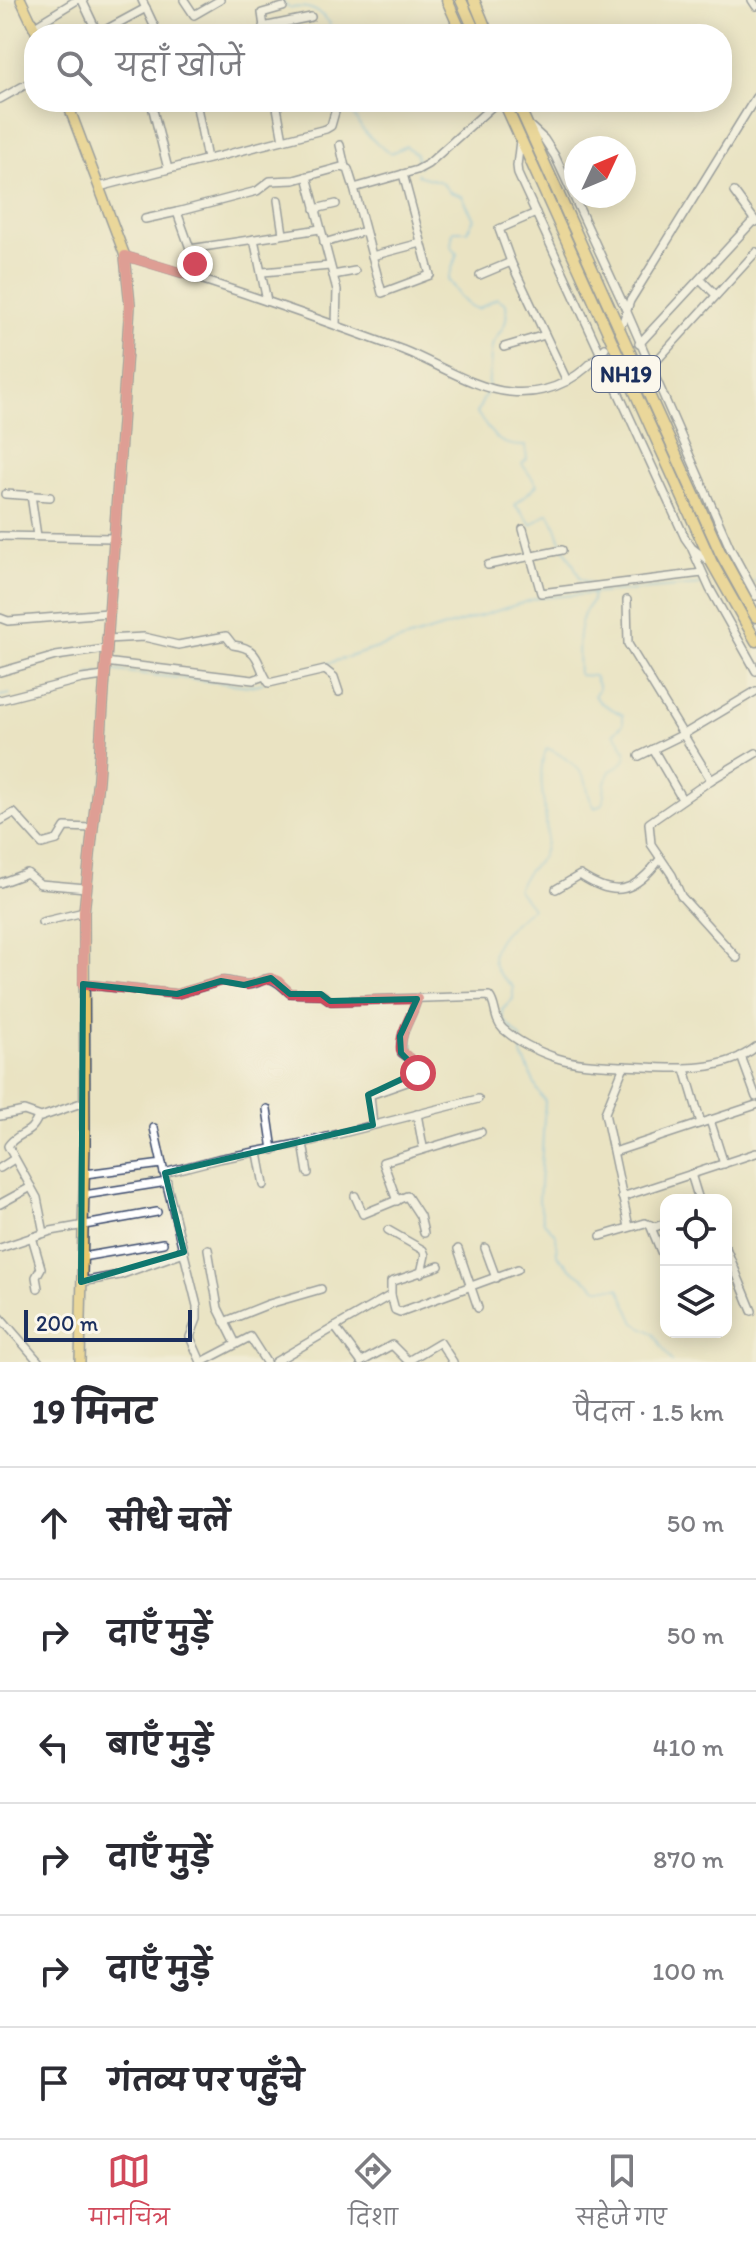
<!DOCTYPE html>
<html lang="hi">
<head>
<meta charset="utf-8">
<style>
  body { margin:0; font-family:Itim,"Playpen Sans Deva",sans-serif; background:#f2f2f3; color:#2b2b33 }
  .controls { position:absolute; right:24px; bottom:24px; display:grid; overflow:hidden; border-radius:16px; box-shadow:0 4px 20px #0003 }
  .controls button { width:72px; height:72px; display:grid; place-items:center; padding:0; border:0; border-bottom:2px solid #e1e1e2; background:#fff; color:#2b2b33; font:40px sans-serif }
  .compass { position:absolute; left:564px; top:136px; width:72px; height:72px; border-radius:50%; background:#fff; box-shadow:0 4px 20px #0003; rotate:46deg }
  .scale { position:absolute; left:24px; bottom:20px; width:168px; box-sizing:border-box; padding-left:8px; border:4px solid #1b2f5e; border-top:0; font-size:22px; line-height:28px; white-space:nowrap; color:#1b2f5e; -webkit-text-stroke:6px #fbf7ec; paint-order:stroke }
  .stop { position:absolute; width:24px; height:24px; margin:-18px; border:6px solid #d1495b; border-radius:50%; background:#fff }
  .stop.end { background:#d1495b; border-color:#fff; box-shadow:0 2px 8px #0008 }
  .list { margin:0; padding:0; list-style:none }
  h2 { display:flex; justify-content:space-between; align-items:center; height:104px; margin:0; padding:0 32px; font-size:34px }
  h2 small { font-size:26px; font-weight:400; color:#7c7c81 }
  .list li { display:grid; grid-template-columns:52px 1fr auto; gap:24px; align-items:center; box-sizing:border-box; height:112px; padding:0 32px; border-top:2px solid #e1e1e2 }
  .list b { display:block; font-size:30px; white-space:nowrap }
  .list em { font-size:26px; font-style:normal; color:#7c7c81 }
  .icon { flex:none; width:44px; height:44px; fill:none; stroke:currentColor; stroke-width:2; stroke-linecap:round; stroke-linejoin:round }
  .map { position:relative; flex:none; width:756px; height:1362px; overflow:hidden }
  .search { position:absolute; background:#fff; box-shadow:0 4px 20px #0003; left:24px; right:24px; top:24px; height:88px; display:flex; align-items:center; gap:20px; box-sizing:border-box; padding:0 28px; border-radius:32px; color:#7c7c81; font-size:30px }
  .sheet { height:776px; background:#fff }
  nav { display:flex; justify-content:space-around; align-items:center; box-sizing:border-box; height:112px; border-top:2px solid #e1e1e2; background:#fff; font-size:22px; color:#7c7c81 }
  nav a { display:grid; justify-items:center; gap:4px }
  nav .on { color:#d1495b }
  .map>svg:first-child { display:block }
</style>
</head>
<body>
<div class="map">
<svg width="756" height="1362" viewBox="0 0 756 1362">
  <rect width="100%" height="100%" fill="#fbf7ec"/>
  <filter id="ink" filterUnits="userSpaceOnUse"><feTurbulence type="fractalNoise" baseFrequency=".0125" numOctaves="2"/><feDisplacementMap in="SourceGraphic" scale="16" xChannelSelector="R" yChannelSelector="G"/><feConvolveMatrix kernelMatrix="1 2 1 2 8 2 1 2 1" color-interpolation-filters="sRGB"/></filter>
  <filter id="wash" filterUnits="userSpaceOnUse"><feTurbulence type="fractalNoise" baseFrequency=".006" numOctaves="4" result="noise"/><feDisplacementMap in="SourceGraphic" scale="32" xChannelSelector="R" yChannelSelector="G"/><feGaussianBlur stdDeviation="1.8" result="paint"/><feColorMatrix in="noise" values="0 0 0 0 0 0 0 0 0 0 0 0 0 0 0 0 0 1.4 0 .05"/><feComposite in="paint" operator="in"/></filter>
  <g filter="url(#wash)">
    <rect width="100%" height="100%" fill="#eae3c2"/>
    <g fill="none" stroke-linecap="round" stroke-linejoin="round">
      <g stroke="#66b5e1" stroke-width="2">
        <path d="M 284,0 L 282,3 L 291,8 C 309,5 318,10 330,23 L 327,34"/>
        <path d="M 350,102 C 354,125 371,141 391,153 L 406,146 L 416,154 L 420,167"/>
        <path d="M 418,173 L 417,175 L 441,182 L 450,192 L 462,196 L 474,219 L 467,231 L 453,231 L 451,246 L 457,254 L 448,280 C 459,292 461,304 478,309 L 497,298 L 506,304 C 509,329 500,327 492,346 C 491,349 490,377 488,385"/>
        <path d="M 487,391 L 477,413 C 492,434 497,447 525,446 L 527,459 L 522,464 L 537,485 L 515,505 L 532,525 L 548,513 C 557,523 556,532 562,543 C 568,557 575,564 580,579 L 592,584"/>
        <path d="M 754,581 L 756,582"/>
        <path d="M 108,670 L 250,686 L 263,683"/>
        <path d="M 297,673 L 538,598 L 700,585"/>
        <path d="M 87,675 L 100,672"/>
        <path d="M 0,696 L 10,694"/>
        <path d="M 522,1039 L 503,1020 L 502,1010 L 513,999 L 513,987 C 508,981 499,976 496,969 C 483,944 516,921 532,908 L 517,889 C 520,884 523,878 527,873 C 532,866 540,862 543,854 C 555,820 531,782 547,748 C 559,753 578,766 584,777 C 590,789 585,793 595,808 L 603,804 L 605,783 L 610,771 C 633,760 628,750 614,733 L 623,724 L 623,715 L 601,703 L 594,696 L 599,688 L 594,676 L 579,675 C 578,651 575,620 592,601 L 593,590"/>
        <path d="M 523,1048 L 521,1054 C 531,1070 533,1087 545,1101 L 539,1201 L 544,1222 L 556,1235 L 557,1255 L 571,1269 L 598,1288 L 619,1288 L 635,1323 L 653,1333 L 672,1362"/>
      </g>
    </g>
  </g>
  <g filter="url(#ink)">
    <g fill="none" stroke-linecap="round" stroke-linejoin="round">
      <defs>
        <g id="minor">
          <path d="M 82,0 L 98,34 L 146,8"/>
          <path d="M 142,0 L 158,34"/>
          <path d="M 184,0 L 194,15 L 220,0"/>
          <path d="M 752,0 L 756,6"/>
          <path d="M 33,27 L 77,0"/>
          <path d="M 263,27 L 311,17"/>
          <path d="M 265,34 L 262,13 L 283,7"/>
          <path d="M 0,99 L 34,80"/>
          <path d="M 151,102 L 168,169"/>
          <path d="M 196,102 L 207,159"/>
          <path d="M 276,102 L 283,140"/>
          <path d="M 531,127 L 544,139 L 555,156 L 627,312 L 730,548 L 756,596"/>
          <path d="M 520,140 L 517,166 L 518,174 L 685,538 L 692,548 L 710,562"/>
          <path d="M 340,145 L 345,167"/>
          <path d="M 307,176 L 337,290 L 336,325"/>
          <path d="M 99,187 L 326,129 L 331,126 L 335,112"/>
          <path d="M 354,188 L 382,293 L 430,275 L 403,174"/>
          <path d="M 734,192 L 756,222"/>
          <path d="M 278,200 L 283,234"/>
          <path d="M 315,209 L 336,204"/>
          <path d="M 145,219 L 177,212"/>
          <path d="M 254,239 L 267,301"/>
          <path d="M 324,243 L 365,231"/>
          <path d="M 190,249 L 320,229"/>
          <path d="M 125,256 C 219,283 311,316 403,350 C 436,363 475,389 510,392 C 550,396 581,378 605,348"/>
          <path d="M 372,256 L 421,243"/>
          <path d="M 511,262 L 499,229 L 536,213"/>
          <path d="M 263,272 L 330,266"/>
          <path d="M 333,275 L 355,271"/>
          <path d="M 480,275 L 511,262 L 567,381"/>
          <path d="M 196,277 L 192,254 L 177,212 L 257,191 L 270,181 L 294,180 L 341,167 L 348,169 L 354,188 L 417,170 L 428,164 L 497,102"/>
          <path d="M 700,279 L 716,295"/>
          <path d="M 623,322 L 630,301 L 756,97"/>
          <path d="M 639,344 L 754,220"/>
          <path d="M 504,347 L 545,335"/>
          <path d="M 650,368 L 756,252"/>
          <path d="M 5,494 L 50,497"/>
          <path d="M 31,495 L 37,536"/>
          <path d="M 523,529 L 541,593 L 702,573"/>
          <path d="M 0,536 L 113,538"/>
          <path d="M 692,549 L 710,589 L 756,671"/>
          <path d="M 488,565 L 562,550"/>
          <path d="M 627,600 L 628,644 L 711,780"/>
          <path d="M 0,618 L 8,621 L 108,613"/>
          <path d="M 106,639 L 144,637 L 178,645 L 226,636 L 233,645 C 262,649 255,663 269,683 L 325,670 L 334,677 L 339,692"/>
          <path d="M 105,662 L 253,680 L 264,676"/>
          <path d="M 0,672 L 56,656 L 106,649"/>
          <path d="M 0,700 L 82,679 L 104,676"/>
          <path d="M 653,749 L 682,799"/>
          <path d="M 639,756 L 684,734 L 756,691"/>
          <path d="M 0,821 L 14,813 L 42,844 L 57,840 L 65,827 L 92,828"/>
          <path d="M 0,883 L 27,873 L 40,884 L 86,888"/>
          <path d="M 556,889 L 580,875 C 616,899 635,892 660,859"/>
          <path d="M 42,922 L 84,912"/>
          <path d="M 737,958 L 681,896 L 672,875 L 651,844 L 649,823 L 711,780 L 756,753"/>
          <path d="M 83,984 L 177,994 L 221,981 C 230,980 233,983 242,984 C 269,988 259,964 290,993 L 321,994 L 331,1001 L 489,996 C 497,1005 493,1019 503,1029 C 518,1042 539,1052 557,1058 C 579,1065 602,1065 624,1066 C 667,1068 720,1075 756,1047"/>
          <path d="M 741,1056 L 756,1097"/>
          <path d="M 624,1066 L 605,1113 L 629,1227"/>
          <path d="M 685,1069 L 701,1123"/>
          <path d="M 267,1109 L 273,1150"/>
          <path d="M 417,1114 L 423,1147"/>
          <path d="M 0,1116 L 24,1111 L 41,1117 L 84,1102"/>
          <path d="M 38,1117 C 31,1136 17,1132 8,1146 L 37,1198 L 44,1233"/>
          <path d="M 710,1120 L 724,1164"/>
          <path d="M 373,1125 L 370,1095 L 407,1082 L 419,1071 L 416,1063 L 402,1053 C 398,1033 412,1019 417,999"/>
          <path d="M 154,1128 L 162,1164"/>
          <path d="M 303,1143 L 308,1173"/>
          <path d="M 614,1152 L 756,1105"/>
          <path d="M 258,1153 L 264,1185"/>
          <path d="M 0,1168 L 14,1159"/>
          <path d="M 164,1173 L 197,1306 L 197,1319 L 190,1337 L 201,1362"/>
          <path d="M 85,1174 L 162,1164 L 164,1173 L 218,1159 L 303,1143 L 478,1099"/>
          <path d="M 691,1174 L 699,1200"/>
          <path d="M 84,1195 L 167,1182"/>
          <path d="M 355,1196 L 363,1214 L 407,1196 L 420,1216 L 424,1233"/>
          <path d="M 622,1197 L 756,1153"/>
          <path d="M 397,1201 L 383,1162 L 481,1132"/>
          <path d="M 0,1204 L 31,1187"/>
          <path d="M 650,1225 L 662,1254 L 666,1257"/>
          <path d="M 388,1230 L 423,1250 L 425,1255 L 421,1273"/>
          <path d="M 601,1236 L 645,1223 L 655,1227 L 666,1223"/>
          <path d="M 32,1237 L 41,1268 L 36,1277 L 38,1288"/>
          <path d="M 0,1248 L 51,1231 L 157,1212"/>
          <path d="M 485,1248 L 496,1278"/>
          <path d="M 726,1248 L 752,1311"/>
          <path d="M 208,1249 L 218,1308 L 236,1344"/>
          <path d="M 458,1249 L 478,1308"/>
          <path d="M 82,1257 L 163,1243"/>
          <path d="M 81,1282 L 120,1275 L 184,1252"/>
          <path d="M 391,1295 L 391,1282 L 439,1266"/>
          <path d="M 0,1317 L 39,1362"/>
          <path d="M 224,1322 L 269,1304 L 321,1289"/>
          <path d="M 202,1362 L 250,1337 L 266,1362"/>
          <path d="M 275,1362 L 335,1327"/>
          <path d="M 361,1362 L 335,1327 L 391,1295 L 395,1310 L 400,1312 L 518,1269"/>
          <path d="M 361,1362 L 392,1345 L 408,1361 L 440,1342 L 453,1362"/>
        </g>
        <g id="major">
          <path d="M 21,0 L 37,34"/>
          <path d="M 67,102 L 125,256 L 130,305 L 98,779 L 84,912 L 85,1145 L 80,1362"/>
        </g>
        <g id="highway">
          <path d="M 447,0 L 462,34"/>
          <path d="M 461,0 L 476,34"/>
          <path d="M 474,0 L 488,34"/>
          <path d="M 504,102 L 712,563 L 756,641"/>
          <path d="M 517,102 L 720,552 L 756,617"/>
        </g>
      </defs>
      <use href="#minor" stroke="#3a4a6d" stroke-width="10"/>
      <use href="#major" stroke="#3a4a6d" stroke-width="12"/>
      <use href="#highway" stroke="#3a4a6d" stroke-width="13"/>
      <use href="#minor" stroke="#fff" stroke-width="7"/>
      <use href="#major" stroke="#eac769" stroke-width="9"/>
      <use href="#highway" stroke="#eac769" stroke-width="10"/>
    </g>
  </g>
  <g fill="none" stroke-linecap="round" stroke-linejoin="round" filter="url(#ink)">
    <path stroke="#d1495b" stroke-width="10" d="M 195,264 L 196,277 L 125,256 L 130,305 L 98,779 L 84,912 L 83,984 L 177,994 L 221,981 L 247,985 L 271,978 L 278,981 L 290,993 L 321,994 L 331,1001 L 417,999 C 412,1018 399,1032 401,1051 L 418,1065 L 418,1073"/>
  </g>
  <path d="M0 0H756V1362H0ZM 271,978 L 290,994 L 321,994 L 330,1001 L 417,999 L 400,1036 L 401,1053 L 419,1071 L 368,1095 L 373,1125 L 165,1173 L 184,1252 L 81,1282 L 83,984 L 177,994 L 221,981 L 244,985 Z" fill="#eae3c2" fill-opacity=".55" fill-rule="evenodd"/>
  <path fill="none" stroke="#0f766e" stroke-width="6" stroke-linejoin="round" d="M 271,978 L 290,994 L 321,994 L 330,1001 L 417,999 L 400,1036 L 401,1053 L 419,1071 L 368,1095 L 373,1125 L 165,1173 L 184,1252 L 81,1282 L 83,984 L 177,994 L 221,981 L 244,985 Z"/>
  <g text-anchor="middle" stroke-width="6" stroke-linejoin="round" paint-order="stroke">
    <rect fill="#fbf7ec" stroke="#5e6b89" stroke-width="2" x="592" y="356" width="68" height="36" rx="6"/>
    <g font-size="22" font-weight="bold" fill="#1b2f5e">
      <text x="626" y="382">NH19</text>
    </g>
  </g>
</svg>
<div class="controls">
<button><svg class="icon" aria-label="locate" viewBox="0 0 24 24"><circle cx="12" cy="12" r="6"/><path d="M12 2v4M12 18v4M2 12h4M18 12h4"/></svg></button>
<button><svg class="icon" aria-label="layers" viewBox="0 0 24 24"><path d="M12 4l9 5-9 5-9-5zM3 14l9 5 9-5"/></svg></button>
</div>
<svg class="compass" viewBox="-18 -18 36 36"><path d="M0-13l5 13h-10z" fill="#e53935"/><path d="M0 13l5-13h-10z" fill="#7c7c81"/></svg>
<div class="scale">200 m</div>
<div class="stop" style="left:418px;top:1073px"></div>
<div class="stop end" style="left:195px;top:264px"></div>
<div class="search"><svg class="icon" aria-label="search" viewBox="0 0 24 24"><circle cx="10" cy="10" r="6"/><path d="M15 15l6 6"/></svg>यहाँ खोजें</div>
</div>
<section class="sheet">
<h2>19 मिनट<small>पैदल · 1.5 km</small></h2>
<ul class="list">
<li><svg class="icon" aria-label="ahead" viewBox="0 0 24 24"><path d="M12 20V5M6 11l6-6 6 6"/></svg><div><b>सीधे चलें</b></div><em>50 m</em></li>
<li><svg class="icon" aria-label="right" viewBox="0 0 24 24"><path d="M7 20v-9h11M14 6l5 5-5 5"/></svg><div><b>दाएँ मुड़ें</b></div><em>50 m</em></li>
<li><svg class="icon" aria-label="left" viewBox="0 0 24 24"><path d="M17 20v-9H6M10 6l-5 5 5 5"/></svg><div><b>बाएँ मुड़ें</b></div><em>410 m</em></li>
<li><svg class="icon" aria-label="right" viewBox="0 0 24 24"><path d="M7 20v-9h11M14 6l5 5-5 5"/></svg><div><b>दाएँ मुड़ें</b></div><em>870 m</em></li>
<li><svg class="icon" aria-label="right" viewBox="0 0 24 24"><path d="M7 20v-9h11M14 6l5 5-5 5"/></svg><div><b>दाएँ मुड़ें</b></div><em>100 m</em></li>
<li><svg class="icon" aria-label="arrive" viewBox="0 0 24 24"><path d="M6 21V4h12l-3 4 3 4H6"/></svg><div><b>गंतव्य पर पहुँचे</b></div></li>
</ul>
</section>
<nav>
<a class="on"><svg class="icon" aria-label="map" viewBox="0 0 24 24"><path d="M3 6l6-2 6 2 6-2v14l-6 2-6-2-6 2zM9 4v14M15 6v14"/></svg>मानचित्र</a>
<a><svg class="icon" aria-label="directions" viewBox="0 0 24 24"><path d="M12 3l9 9-9 9-9-9zM9 14v-3h6M13 9l2 2-2 2"/></svg>दिशा</a>
<a><svg class="icon" aria-label="saved" viewBox="0 0 24 24"><path d="M7 4h10v16l-5-4-5 4z"/></svg>सहेजे गए</a>
</nav>
</body>
</html>
